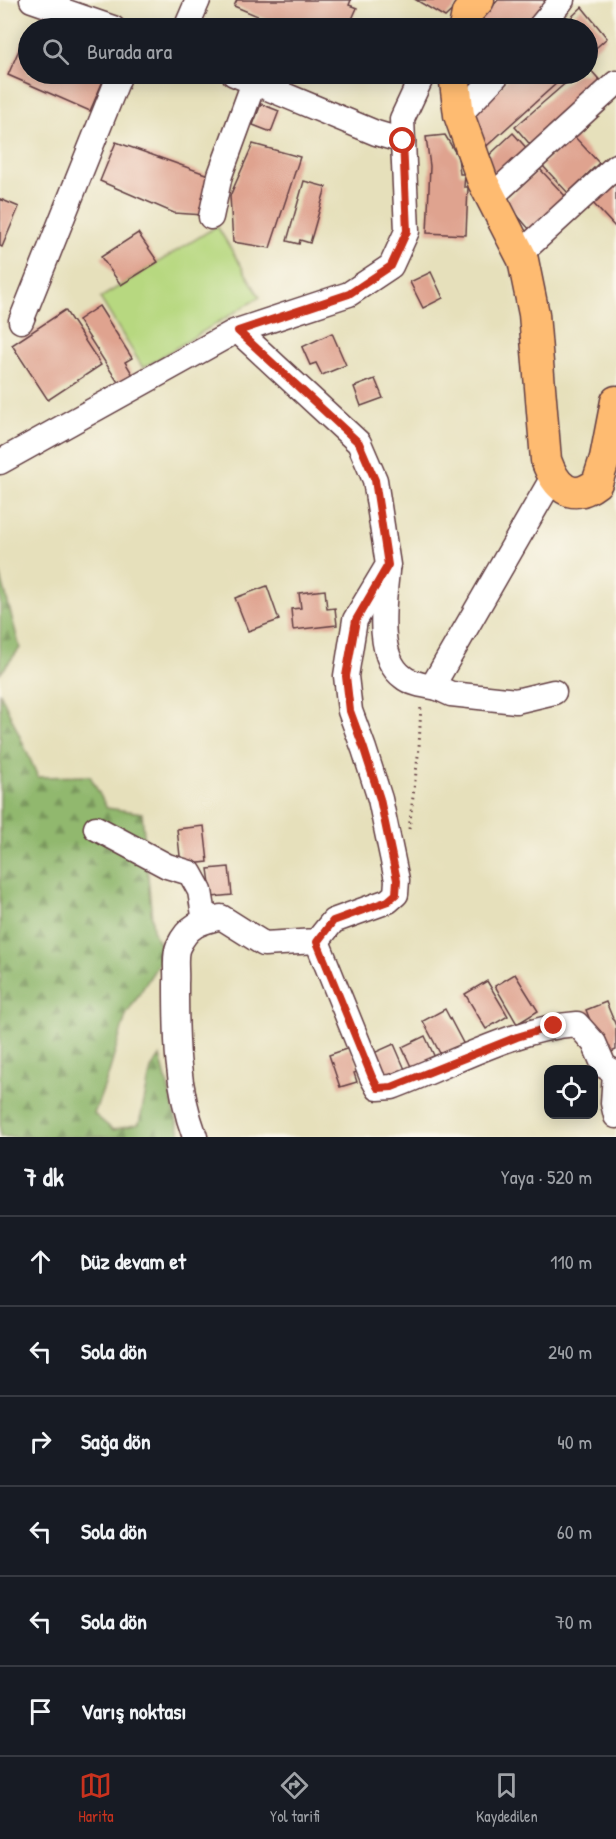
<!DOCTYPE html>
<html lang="tr">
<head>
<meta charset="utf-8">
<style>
  body { margin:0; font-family:"Patrick Hand",sans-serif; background:#20242c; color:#f1f3f6 }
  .controls { position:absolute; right:18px; bottom:18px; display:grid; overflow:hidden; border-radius:12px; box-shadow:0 3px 15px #0003 }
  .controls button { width:54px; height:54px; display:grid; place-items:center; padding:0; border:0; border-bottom:2px solid #363941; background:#171b24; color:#f1f3f6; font:30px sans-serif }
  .stop { position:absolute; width:18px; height:18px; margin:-14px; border:4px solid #c8321e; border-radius:50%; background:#fff }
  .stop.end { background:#c8321e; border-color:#fff; box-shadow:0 2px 6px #0008 }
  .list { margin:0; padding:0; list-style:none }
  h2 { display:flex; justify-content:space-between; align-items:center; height:78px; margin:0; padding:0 24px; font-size:26px }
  h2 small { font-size:20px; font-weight:400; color:#9ea1a6 }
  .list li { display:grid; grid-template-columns:39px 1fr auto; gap:18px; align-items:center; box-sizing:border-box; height:90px; padding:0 24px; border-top:2px solid #363941 }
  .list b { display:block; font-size:22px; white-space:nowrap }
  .list em { font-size:20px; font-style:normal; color:#9ea1a6 }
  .icon { flex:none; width:33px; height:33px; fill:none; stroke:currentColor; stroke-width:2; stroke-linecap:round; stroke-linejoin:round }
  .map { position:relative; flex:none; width:616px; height:1137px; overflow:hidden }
  .search { position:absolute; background:#171b24; box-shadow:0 3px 15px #0003; left:18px; right:18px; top:18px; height:66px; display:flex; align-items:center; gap:15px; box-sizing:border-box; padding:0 21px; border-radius:33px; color:#9ea1a6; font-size:22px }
  .sheet { height:618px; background:#171b24 }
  nav { display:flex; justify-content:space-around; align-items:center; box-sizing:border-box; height:84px; border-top:2px solid #363941; background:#171b24; font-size:16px; color:#9ea1a6 }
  nav a { display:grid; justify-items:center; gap:3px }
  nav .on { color:#c8321e }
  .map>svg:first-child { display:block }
</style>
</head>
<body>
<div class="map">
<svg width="616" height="1137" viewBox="0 0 616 1137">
  <defs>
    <pattern id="forest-firs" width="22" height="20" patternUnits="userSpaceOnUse" patternTransform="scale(1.5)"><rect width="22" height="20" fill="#91b86e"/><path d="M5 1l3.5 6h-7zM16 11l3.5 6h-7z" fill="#78955b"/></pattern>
  </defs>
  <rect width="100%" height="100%" fill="#fbf7ec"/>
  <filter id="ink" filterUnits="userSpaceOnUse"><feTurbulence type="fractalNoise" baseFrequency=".0167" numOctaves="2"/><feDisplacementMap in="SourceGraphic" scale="12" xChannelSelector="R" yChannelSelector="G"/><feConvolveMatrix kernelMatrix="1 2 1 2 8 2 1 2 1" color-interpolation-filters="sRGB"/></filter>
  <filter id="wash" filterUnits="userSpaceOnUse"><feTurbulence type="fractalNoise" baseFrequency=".008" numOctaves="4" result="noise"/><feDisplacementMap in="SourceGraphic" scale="24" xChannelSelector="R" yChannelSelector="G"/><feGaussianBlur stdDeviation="1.35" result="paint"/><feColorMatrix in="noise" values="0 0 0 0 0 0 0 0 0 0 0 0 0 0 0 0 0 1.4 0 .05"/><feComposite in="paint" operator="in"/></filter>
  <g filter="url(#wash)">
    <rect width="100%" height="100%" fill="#e6e0bb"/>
    <g fill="url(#forest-firs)" stroke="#6e6c4c" stroke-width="1.5">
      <path d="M 0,573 L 20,648 L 0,674 Z"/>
      <path d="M 0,692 L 38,777 L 90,776 L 107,808 L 142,813 L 153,930 L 164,955 L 126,1015 L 108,1076 L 94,1114 L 113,1130 L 139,1124 L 151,1069 L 160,1056 L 181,1137 L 0,1137 Z"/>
    </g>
    <path fill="#b7d880" stroke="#807c56" stroke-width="1.5" d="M 217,226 L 260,297 L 143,368 L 100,298 Z"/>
    <g id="blocks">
      <g fill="#dfa38f">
        <path d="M 237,0 L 351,0 L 349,5 L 357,8 L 348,28 L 286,28 L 234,6 Z"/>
        <path d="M 416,0 L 463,0 L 445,17 Z"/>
        <path d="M 498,0 L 550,0 L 530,28 L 474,28 Z"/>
        <path d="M 582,7 L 607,38 L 588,55 L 588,28 L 560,28 Z"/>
        <path d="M 28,29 L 28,74 L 106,74 L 90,111 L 8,75 Z"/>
        <path d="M 588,67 L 605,86 L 534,149 L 515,127 L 576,74 L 588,74 Z"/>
        <path d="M 513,74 L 567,74 L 481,151 L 465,121 Z"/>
        <path d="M 261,104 L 279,111 L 271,132 L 253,125 Z"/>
        <path d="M 513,133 L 530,152 L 501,179 L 484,160 Z"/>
        <path d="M 445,135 L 458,157 L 460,174 L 465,174 L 464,187 L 468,187 L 466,235 L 427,233 L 430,166 L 426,137 Z"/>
        <path d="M 573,135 L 599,163 L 568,193 L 542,165 Z"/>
        <path d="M 116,142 L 214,177 L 204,215 L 174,213 L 100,181 Z"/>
        <path d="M 253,144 L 300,157 L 270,248 L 233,242 L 230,196 Z"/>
        <path d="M 540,169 L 566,197 L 530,230 L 505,201 Z"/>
        <path d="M 616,177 L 616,228 L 591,201 Z"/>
        <path d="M 304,181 L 326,187 L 310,243 L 300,240 L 299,244 L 287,241 Z"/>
        <path d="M 0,199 L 19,207 L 2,247 L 0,246 Z"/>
        <path d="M 138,233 L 158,262 L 121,285 L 101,257 Z"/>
        <path d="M 431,272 L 443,298 L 423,308 L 410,282 Z"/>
        <path d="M 99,306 L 132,358 L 125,362 L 133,375 L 119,384 L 78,320 Z"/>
        <path d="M 65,310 L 101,365 L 48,400 L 12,345 Z"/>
        <path d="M 332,333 L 346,365 L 322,375 L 316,363 L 310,365 L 302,347 Z"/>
        <path d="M 375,379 L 383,398 L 361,406 L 354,387 Z"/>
        <path d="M 267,586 L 279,620 L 248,631 L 235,598 Z"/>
        <path d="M 325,590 L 327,609 L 335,608 L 337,625 L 293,630 L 291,609 L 301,608 L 299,593 Z"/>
        <path d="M 204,826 L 208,862 L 181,865 L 177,829 Z"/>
        <path d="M 229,867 L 232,895 L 212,897 L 208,869 Z"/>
        <path d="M 515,974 L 538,1011 L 517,1024 L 495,986 Z"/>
        <path d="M 487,981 L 508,1016 L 486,1029 L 465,994 Z"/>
        <path d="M 606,1002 L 616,1026 L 616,1050 L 604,1055 L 586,1010 Z"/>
        <path d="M 445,1009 L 464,1045 L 442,1057 L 423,1021 Z"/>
        <path d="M 425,1036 L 437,1062 L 414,1073 L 402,1047 Z"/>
        <path d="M 394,1044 L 407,1074 L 381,1085 L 367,1056 Z"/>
        <path d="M 352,1047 L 360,1071 L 354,1073 L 357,1082 L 340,1087 L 329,1055 Z"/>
      </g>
    </g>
  </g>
  <g filter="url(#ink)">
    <use href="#blocks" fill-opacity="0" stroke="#613c41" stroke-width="1.5"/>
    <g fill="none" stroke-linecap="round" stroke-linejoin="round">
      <defs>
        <g id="minor">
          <path d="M 32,0 L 113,28"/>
          <path d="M 186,28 L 198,0"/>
          <path d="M 539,28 L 562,0"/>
          <path d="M 234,74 L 376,133 L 403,141"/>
          <path d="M 459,115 L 498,74"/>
          <path d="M 491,197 L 616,83"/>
          <path d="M 211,217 L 220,175 L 254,82"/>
          <path d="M 520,254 L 616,166"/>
          <path d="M 21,321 L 120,74"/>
          <path d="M 0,462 L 234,332 L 349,294 L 391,266 L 407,231 L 402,119 L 423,74"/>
          <path d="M 553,477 L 436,680 L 438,688 L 451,694 L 516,701 L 554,692"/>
          <path d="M 387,571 C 384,601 375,657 403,677 C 411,684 427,686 438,688"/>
          <path d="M 96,828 L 167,866 L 190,873 L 200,891 L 205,921"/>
          <path d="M 317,941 L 372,1077 L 378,1088 L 392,1087 C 451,1065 515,1028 577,1024 L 594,1043 L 604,1066 L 616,1073"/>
          <path d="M 615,1073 L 613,1103 L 616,1116"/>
          <path d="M 195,1137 C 176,1086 176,1037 176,983 C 177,972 174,956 178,947 C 188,925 200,922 221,917 L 264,944 L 317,941 L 333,921 L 388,901 L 396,894 L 397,880 L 380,799 L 364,749 L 350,711 L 346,676 L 355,620 L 388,565 L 375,480 L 359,443 L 238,331"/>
        </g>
        <g id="major">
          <path d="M 464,28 L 467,13 L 479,0"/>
          <path d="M 454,74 L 459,115 L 483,182 L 523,260 L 534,314 L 546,460 C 555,485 570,504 597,483 L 605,458 L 616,401"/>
        </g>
      </defs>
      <use href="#minor" stroke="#613c41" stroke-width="27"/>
      <use href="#major" stroke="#613c41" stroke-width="33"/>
      <path stroke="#613c41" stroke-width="3" stroke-dasharray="1.5 4.5" stroke-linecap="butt" d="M 409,829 L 419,748 L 421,704"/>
      <use href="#minor" stroke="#fff" stroke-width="24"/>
      <use href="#major" stroke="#febb71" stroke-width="30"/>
    </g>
  </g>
  <g fill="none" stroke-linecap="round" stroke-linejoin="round" filter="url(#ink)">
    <path stroke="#c8321e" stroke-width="8" d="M 403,141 L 407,231 L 391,266 L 349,294 L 238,331 L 359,443 L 375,480 L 388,565 L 356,620 L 346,676 L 350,711 L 364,749 L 380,799 L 397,880 L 396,894 L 388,901 L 333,921 L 317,942 L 372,1077 L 378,1088 L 392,1087 L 517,1037 L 554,1026"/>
  </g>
</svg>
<div class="controls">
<button><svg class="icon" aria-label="locate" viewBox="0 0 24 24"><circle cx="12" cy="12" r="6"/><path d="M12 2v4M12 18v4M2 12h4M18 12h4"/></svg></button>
</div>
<div class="stop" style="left:403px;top:141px"></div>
<div class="stop end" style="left:554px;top:1026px"></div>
<div class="search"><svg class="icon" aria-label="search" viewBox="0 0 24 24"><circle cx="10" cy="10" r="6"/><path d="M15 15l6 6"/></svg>Burada ara</div>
</div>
<section class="sheet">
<h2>7 dk<small>Yaya · 520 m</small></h2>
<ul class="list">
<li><svg class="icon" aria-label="ahead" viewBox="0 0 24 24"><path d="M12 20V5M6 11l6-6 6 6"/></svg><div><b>Düz devam et</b></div><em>110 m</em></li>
<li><svg class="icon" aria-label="left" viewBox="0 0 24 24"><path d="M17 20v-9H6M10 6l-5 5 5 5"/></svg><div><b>Sola dön</b></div><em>240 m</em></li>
<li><svg class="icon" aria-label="right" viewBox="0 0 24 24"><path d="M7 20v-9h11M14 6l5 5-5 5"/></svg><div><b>Sağa dön</b></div><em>40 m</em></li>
<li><svg class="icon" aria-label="left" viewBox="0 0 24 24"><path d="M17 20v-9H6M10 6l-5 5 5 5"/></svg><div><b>Sola dön</b></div><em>60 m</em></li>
<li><svg class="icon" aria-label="left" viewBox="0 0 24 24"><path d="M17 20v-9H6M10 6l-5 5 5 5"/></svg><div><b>Sola dön</b></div><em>70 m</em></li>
<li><svg class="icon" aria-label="arrive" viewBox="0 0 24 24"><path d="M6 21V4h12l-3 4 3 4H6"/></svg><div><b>Varış noktası</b></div></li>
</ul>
</section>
<nav>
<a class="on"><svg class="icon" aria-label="map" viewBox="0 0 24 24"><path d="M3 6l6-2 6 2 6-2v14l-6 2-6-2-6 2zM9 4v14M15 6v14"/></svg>Harita</a>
<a><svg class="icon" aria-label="directions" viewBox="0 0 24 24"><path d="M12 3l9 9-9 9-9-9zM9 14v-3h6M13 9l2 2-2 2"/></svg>Yol tarifi</a>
<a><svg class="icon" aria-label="saved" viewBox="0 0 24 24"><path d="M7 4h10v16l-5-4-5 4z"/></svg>Kaydedilen</a>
</nav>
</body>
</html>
